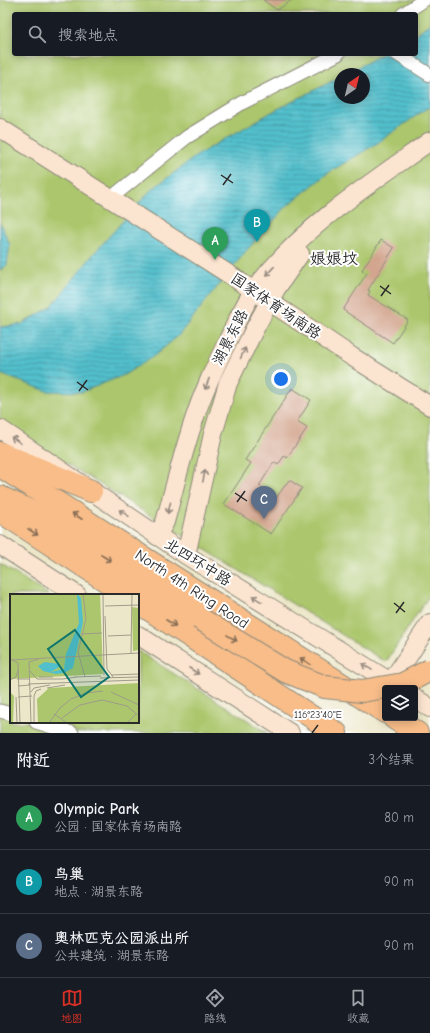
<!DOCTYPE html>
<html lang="zh">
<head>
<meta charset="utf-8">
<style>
  body { margin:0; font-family:"Comic Neue","LXGW WenKai TC",sans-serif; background:#242831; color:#f1f3f6 }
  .controls { position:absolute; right:12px; bottom:12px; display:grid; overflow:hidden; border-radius:4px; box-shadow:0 2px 10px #0003 }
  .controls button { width:36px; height:36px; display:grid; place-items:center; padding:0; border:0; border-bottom:1px solid #363941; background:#171b24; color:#f1f3f6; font:20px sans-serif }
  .compass { position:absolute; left:334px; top:68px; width:36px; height:36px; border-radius:50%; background:#171b24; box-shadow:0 2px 10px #0003; rotate:35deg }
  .you { position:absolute; left:281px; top:379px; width:14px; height:14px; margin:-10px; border:3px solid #fff; border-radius:50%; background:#1a73e8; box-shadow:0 0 0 6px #1a73e833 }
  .badge { display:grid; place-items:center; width:26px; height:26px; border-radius:50%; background:#d93025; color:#fff; font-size:13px; font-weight:700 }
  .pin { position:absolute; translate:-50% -33px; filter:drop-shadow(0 1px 2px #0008) }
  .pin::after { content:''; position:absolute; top:21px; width:14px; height:12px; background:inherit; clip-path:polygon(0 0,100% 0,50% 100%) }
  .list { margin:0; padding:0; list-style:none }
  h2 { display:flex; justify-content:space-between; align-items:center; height:52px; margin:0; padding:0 16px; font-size:17px }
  h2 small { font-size:13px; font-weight:400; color:#9ea1a6 }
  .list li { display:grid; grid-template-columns:26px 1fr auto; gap:12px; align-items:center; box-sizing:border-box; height:64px; padding:0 16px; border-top:1px solid #363941 }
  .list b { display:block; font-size:15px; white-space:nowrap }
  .list p { margin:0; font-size:13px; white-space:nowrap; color:#9ea1a6 }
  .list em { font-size:13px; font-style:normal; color:#9ea1a6 }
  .icon { flex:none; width:22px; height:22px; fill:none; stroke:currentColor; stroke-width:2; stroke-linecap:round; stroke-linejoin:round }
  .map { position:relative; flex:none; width:430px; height:733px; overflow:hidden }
  .search { position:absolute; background:#171b24; box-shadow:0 2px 10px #0003; left:12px; right:12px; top:12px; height:44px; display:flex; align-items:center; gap:10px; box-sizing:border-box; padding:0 14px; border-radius:4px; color:#9ea1a6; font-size:15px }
  .sheet { height:244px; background:#171b24 }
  nav { display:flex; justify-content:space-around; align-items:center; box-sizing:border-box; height:56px; border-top:1px solid #363941; background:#171b24; font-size:11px; color:#9ea1a6 }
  nav a { display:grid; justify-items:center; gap:2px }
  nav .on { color:#d93025 }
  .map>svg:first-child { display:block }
</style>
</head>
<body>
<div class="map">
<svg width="430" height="733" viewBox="0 0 430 733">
  <defs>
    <pattern id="water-rules" width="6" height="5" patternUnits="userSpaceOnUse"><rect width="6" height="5" fill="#52bfcc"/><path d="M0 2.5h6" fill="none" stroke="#449ba6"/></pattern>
  </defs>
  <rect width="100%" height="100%" fill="#fff"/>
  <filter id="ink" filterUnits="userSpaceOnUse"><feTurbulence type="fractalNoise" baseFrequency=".025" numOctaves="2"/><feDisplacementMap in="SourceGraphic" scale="8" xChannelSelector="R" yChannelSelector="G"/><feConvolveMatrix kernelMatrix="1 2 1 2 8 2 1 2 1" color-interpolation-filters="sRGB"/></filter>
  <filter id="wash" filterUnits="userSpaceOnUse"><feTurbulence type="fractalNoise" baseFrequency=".012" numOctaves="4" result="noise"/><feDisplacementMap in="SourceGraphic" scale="16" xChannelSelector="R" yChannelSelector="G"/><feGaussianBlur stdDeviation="0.9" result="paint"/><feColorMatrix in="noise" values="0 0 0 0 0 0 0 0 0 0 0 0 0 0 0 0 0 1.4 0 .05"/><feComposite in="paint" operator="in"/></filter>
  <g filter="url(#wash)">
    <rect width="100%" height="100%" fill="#ede7ca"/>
    <g fill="#abc66c" stroke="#6b784c" fill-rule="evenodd">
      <path d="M 0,0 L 430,0 L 430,594 L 386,662 L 0,422 ZM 14,14 L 416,14 L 416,54 L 14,54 ZM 340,74 L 364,74 L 364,98 L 340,98 Z"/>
      <path d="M 0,564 L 49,595 L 11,595 L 11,722 L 138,722 L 138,651 L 268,733 L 0,733 Z"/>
    </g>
    <g fill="url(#water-rules)" stroke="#3e757c">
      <path d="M 430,23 L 430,106 L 376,144 L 328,173 L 287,206 L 246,251 L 178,336 L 154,356 L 124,375 L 82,392 L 47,391 L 0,374 L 0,327 L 22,324 L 51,307 L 96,251 L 151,190 L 199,154 L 270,113 L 340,77 L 340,98 L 364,98 L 364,74 L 346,74 L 382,54 L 416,54 L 416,34 Z"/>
      <path d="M 0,223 L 10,245 L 7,265 L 0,270 Z"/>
    </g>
    <g id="blocks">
      <g fill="#d3a58e">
        <path d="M 263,0 L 292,0 L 277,10 Z"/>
        <path d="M 381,240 L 394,248 L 368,290 L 370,291 L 368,295 L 408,320 L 393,343 L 343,310 L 367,273 L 362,270 Z"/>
        <path d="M 292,388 L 311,400 L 297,422 L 307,428 L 287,458 L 284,456 L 278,465 L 274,462 L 259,486 L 276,498 L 289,480 L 302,488 L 271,534 L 224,504 L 251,463 L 245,460 Z"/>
      </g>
    </g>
  </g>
  <g filter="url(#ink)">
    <use href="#blocks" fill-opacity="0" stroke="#8c897a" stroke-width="1"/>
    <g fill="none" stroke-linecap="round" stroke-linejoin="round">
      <defs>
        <g id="street">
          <path d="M 403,14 L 424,0"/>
          <path d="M 397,54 L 430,75"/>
          <path d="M 117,193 L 187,137 L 242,103 L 338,54"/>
          <path d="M 0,711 L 11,714"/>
          <path d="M 36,722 L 72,733"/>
        </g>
        <g id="secondary">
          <path d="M 0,128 L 230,275 L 351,356 L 430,406"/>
          <path d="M 0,429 L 186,555 L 400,688"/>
          <path d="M 157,536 L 165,522 C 174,489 182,456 193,423 C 202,394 215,367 228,340 C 236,323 244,304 255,289 C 302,227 368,185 430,141"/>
          <path d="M 0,545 L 77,595"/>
          <path d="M 186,555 L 213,434 L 228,383 L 253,332 L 276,289 L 300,254"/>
          <path d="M 138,635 L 290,733"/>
          <path d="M 391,682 L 430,623"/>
          <path d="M 415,698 L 430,708"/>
        </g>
        <g id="highway">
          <path d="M 0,453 L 91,491"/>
          <path d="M 0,466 L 385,712"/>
          <path d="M 0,497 L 43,517 L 199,618"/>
          <path d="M 0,511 L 128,595"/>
          <path d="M 138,602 L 336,733"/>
          <path d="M 394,718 L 417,733"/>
        </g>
      </defs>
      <use href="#street" stroke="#8c897a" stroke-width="15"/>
      <use href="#secondary" stroke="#8c897a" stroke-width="20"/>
      <use href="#highway" stroke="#8c897a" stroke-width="24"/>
      <use href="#street" stroke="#fff" stroke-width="13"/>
      <use href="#secondary" stroke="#fce5d0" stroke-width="18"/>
      <use href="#highway" stroke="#f8bd89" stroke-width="22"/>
      <defs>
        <path id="highway-bridge" d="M 199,618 L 285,671 L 325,687 L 362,691 L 403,684 L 430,670"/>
      </defs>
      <use href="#highway-bridge" stroke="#8c897a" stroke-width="24" stroke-linecap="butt"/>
      <use href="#highway-bridge" stroke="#f8bd89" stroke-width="22"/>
    </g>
    <defs><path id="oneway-shaft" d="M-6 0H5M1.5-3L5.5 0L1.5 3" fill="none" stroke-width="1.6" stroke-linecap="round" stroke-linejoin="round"/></defs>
    <g stroke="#94887e">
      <use href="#oneway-shaft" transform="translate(270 271) rotate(133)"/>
      <use href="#oneway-shaft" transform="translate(243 353) rotate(-65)"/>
      <use href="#oneway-shaft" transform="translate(207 384) rotate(111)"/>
      <use href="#oneway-shaft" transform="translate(16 440) rotate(-146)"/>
      <use href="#oneway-shaft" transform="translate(204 476) rotate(-78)"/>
      <use href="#oneway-shaft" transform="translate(169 508) rotate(105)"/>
      <use href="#oneway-shaft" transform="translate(124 513) rotate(-146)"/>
      <use href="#oneway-shaft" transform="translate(257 599) rotate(-148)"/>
      <use href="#oneway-shaft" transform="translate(367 667) rotate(-148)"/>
      <use href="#oneway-shaft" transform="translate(194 671) rotate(33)"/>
    </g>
    <g stroke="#876d55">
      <use href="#oneway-shaft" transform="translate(77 516) rotate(-147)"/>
      <use href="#oneway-shaft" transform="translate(33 532) rotate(33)"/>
      <use href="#oneway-shaft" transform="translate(106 558) rotate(33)"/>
      <use href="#oneway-shaft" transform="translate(171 623) rotate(33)"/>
      <use href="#oneway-shaft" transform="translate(232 638) rotate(32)"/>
      <use href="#oneway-shaft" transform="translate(305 661) rotate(-147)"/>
    </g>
  </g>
  <path fill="none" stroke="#2b2b2b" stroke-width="1.5" d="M 221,175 L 233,183M 223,185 L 231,174M 380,286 L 391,294M 381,296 L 389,285M 77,382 L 88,390M 79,391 L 87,380M 235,493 L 247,501M 237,502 L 245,491M 394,603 L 405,612M 396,613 L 404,602M 312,733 L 318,725"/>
  <g text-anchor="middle" stroke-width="4" stroke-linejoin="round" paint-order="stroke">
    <g font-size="15" fill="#2b2b2b" stroke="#fff">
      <text transform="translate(276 306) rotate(34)" y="5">国家体育场南路</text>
      <text transform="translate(230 337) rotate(-63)" y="5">湖景东路</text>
      <text transform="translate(198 562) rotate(32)" y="5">北四环中路</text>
      <text transform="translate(192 589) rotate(33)" y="5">North 4th Ring Road</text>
    </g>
    <g font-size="16" fill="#2b2b2b" stroke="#fff">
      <text x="334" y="264">娘娘坟</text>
    </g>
  </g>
  <g transform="translate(10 594)">
    <rect width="129" height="129" fill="#ede7ca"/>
    <path d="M 0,0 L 90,0 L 93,80 L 0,85 ZM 122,13 L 129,14 L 129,56 L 123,57 ZM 129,89 L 129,129 L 28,129 L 27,105 L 39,94 ZM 0,98 L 4,102 L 3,129 L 0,129 Z" fill="#abc66c"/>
    <path d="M 67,0 L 71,4 L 73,28 L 63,74 L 54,79 L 46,80 L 33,77 L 28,72 L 35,68 L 49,70 L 49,73 L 41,78 L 54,75 L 56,60 L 69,29 Z" fill="#52bfcc"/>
    <path fill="none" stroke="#9f9c8a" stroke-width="1" d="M 73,0 L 76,25 L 68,58 L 75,83M 93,0 L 94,81M 95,12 L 129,11M 95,22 L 97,75 L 104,84M 71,40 L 92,39M 98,42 L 121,41M 121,59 L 122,0M 0,66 L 129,59M 2,66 L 8,69 L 10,129M 20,77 L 27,85 L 53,85 L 66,83M 101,81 L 129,80M 29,83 L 43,83M 65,83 L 91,82M 90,84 L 128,83M 7,85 L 20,85M 0,86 L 6,83 L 8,76M 18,90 L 129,86M 8,92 L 20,91M 37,94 L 55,91M 21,98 L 24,94 L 40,91M 101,98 L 129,111M 6,103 L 7,129M 8,103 L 22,102M 44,120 L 57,129M 52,124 L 70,111 L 92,106 L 117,112 L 129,122M 21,129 L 19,68 L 29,65M 24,129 L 24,102 L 26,97 L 31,95M 39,129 L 50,114 L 61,105 L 76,99 L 93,97M 117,129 L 126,120"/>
    <path fill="#0f766e" fill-opacity="0.15" stroke="#0f766e" stroke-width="2" d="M 65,36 L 99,83 L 71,103 L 38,55 Z"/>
    <rect width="129" height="129" fill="none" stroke="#2b2b2b" stroke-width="2"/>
  </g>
  <g font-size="10" text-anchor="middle" fill="#2b2b2b" stroke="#fff" stroke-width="4" stroke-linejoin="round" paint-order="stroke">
    <text x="318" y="718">116°23'40"E</text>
  </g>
</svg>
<div class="controls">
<button><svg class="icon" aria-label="layers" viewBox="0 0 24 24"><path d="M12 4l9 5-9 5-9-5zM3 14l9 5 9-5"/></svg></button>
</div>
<svg class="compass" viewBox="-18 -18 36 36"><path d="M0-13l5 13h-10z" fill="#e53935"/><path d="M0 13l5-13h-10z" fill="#9ea1a6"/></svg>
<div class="you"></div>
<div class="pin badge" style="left:215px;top:260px;background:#2e9e5b">A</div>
<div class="pin badge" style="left:257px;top:242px;background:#0f9aa8">B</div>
<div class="pin badge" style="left:264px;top:519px;background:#5c6f8a">C</div>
<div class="search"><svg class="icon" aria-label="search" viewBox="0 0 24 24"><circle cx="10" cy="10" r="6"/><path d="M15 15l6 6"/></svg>搜索地点</div>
</div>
<section class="sheet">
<h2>附近<small>3个结果</small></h2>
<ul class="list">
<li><span class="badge" style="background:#2e9e5b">A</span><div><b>Olympic Park</b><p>公园 · 国家体育场南路</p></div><em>80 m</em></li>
<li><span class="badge" style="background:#0f9aa8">B</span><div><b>鸟巢</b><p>地点 · 湖景东路</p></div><em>90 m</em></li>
<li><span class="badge" style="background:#5c6f8a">C</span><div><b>奥林匹克公园派出所</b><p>公共建筑 · 湖景东路</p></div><em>90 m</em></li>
</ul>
</section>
<nav>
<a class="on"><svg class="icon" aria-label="map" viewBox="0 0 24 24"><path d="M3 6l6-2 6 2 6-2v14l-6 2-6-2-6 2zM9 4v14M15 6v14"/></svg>地图</a>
<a><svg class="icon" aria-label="directions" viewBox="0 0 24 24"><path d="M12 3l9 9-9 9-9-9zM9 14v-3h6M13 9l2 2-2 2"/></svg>路线</a>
<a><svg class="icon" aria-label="saved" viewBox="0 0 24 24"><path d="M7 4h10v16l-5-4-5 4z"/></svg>收藏</a>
</nav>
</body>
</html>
